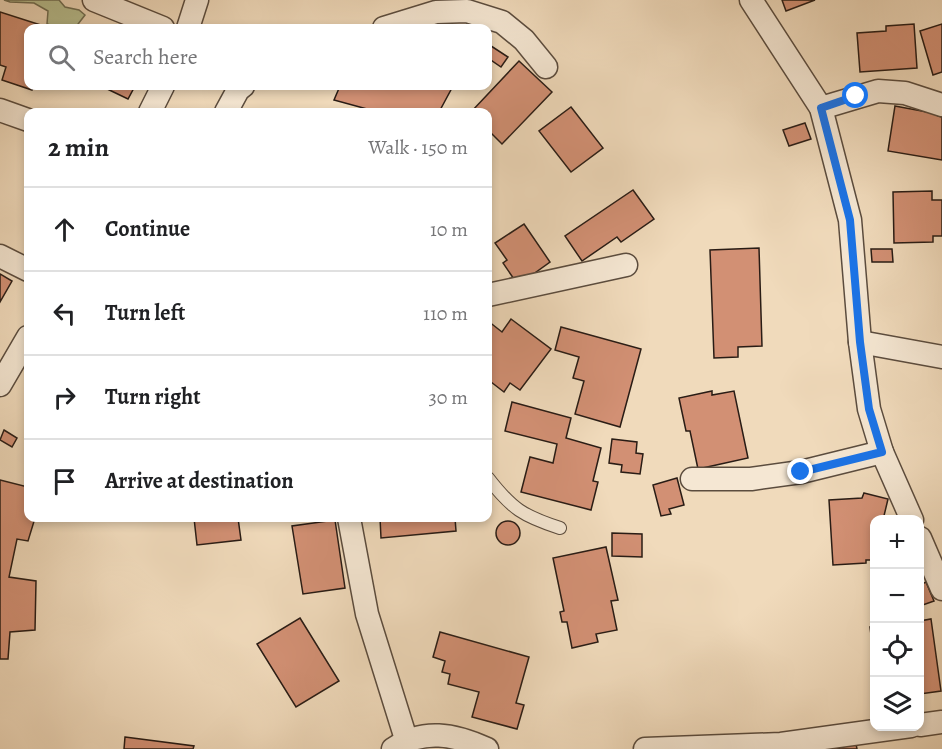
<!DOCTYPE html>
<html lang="en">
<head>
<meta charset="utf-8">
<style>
  body { margin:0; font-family:Alegreya,serif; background:#f6f6f6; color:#202124 }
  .controls { position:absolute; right:18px; bottom:18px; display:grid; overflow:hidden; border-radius:12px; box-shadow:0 3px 9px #0003 }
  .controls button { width:54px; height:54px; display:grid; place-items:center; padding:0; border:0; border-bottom:2px solid #e0e0e0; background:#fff; color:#202124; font:30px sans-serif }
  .stop { position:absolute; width:18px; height:18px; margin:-14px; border:4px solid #1a73e8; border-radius:50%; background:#fff }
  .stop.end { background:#1a73e8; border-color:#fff; box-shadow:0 2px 6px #0008 }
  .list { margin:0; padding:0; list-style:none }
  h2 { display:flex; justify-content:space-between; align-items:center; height:78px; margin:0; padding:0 24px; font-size:26px }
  h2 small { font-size:20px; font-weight:400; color:#757577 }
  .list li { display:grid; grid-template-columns:39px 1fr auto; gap:18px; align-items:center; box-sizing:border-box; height:84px; padding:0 24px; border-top:2px solid #e0e0e0 }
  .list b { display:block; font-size:22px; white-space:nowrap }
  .list em { font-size:20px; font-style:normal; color:#757577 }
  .icon { flex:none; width:33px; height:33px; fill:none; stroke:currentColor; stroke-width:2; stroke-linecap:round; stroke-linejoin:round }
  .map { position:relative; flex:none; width:942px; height:749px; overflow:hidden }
  .search { position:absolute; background:#fff; box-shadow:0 3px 9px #0003; left:24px; top:24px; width:468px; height:66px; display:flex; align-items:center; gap:15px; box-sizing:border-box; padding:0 21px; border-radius:12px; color:#757577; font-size:22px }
  .panel { position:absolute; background:#fff; box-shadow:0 3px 9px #0003; left:24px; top:108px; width:468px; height:414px; border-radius:12px }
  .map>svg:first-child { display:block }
</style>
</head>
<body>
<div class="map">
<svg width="942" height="749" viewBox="0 0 942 749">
  <rect width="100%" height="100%" fill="#f0dabb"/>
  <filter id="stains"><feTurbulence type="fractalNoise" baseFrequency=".00333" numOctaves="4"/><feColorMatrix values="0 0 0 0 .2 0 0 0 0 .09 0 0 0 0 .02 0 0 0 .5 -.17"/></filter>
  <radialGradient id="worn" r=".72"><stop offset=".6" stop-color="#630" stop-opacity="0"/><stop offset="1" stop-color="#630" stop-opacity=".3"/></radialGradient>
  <path fill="#b8c091" stroke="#706e53" stroke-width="1.5" d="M 4,0 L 59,0 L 65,7 L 79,10 L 85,15 L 75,28 L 60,28 L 47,24 L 48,11 L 34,3 L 10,2 Z"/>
  <g fill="#d29074" stroke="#291c15" stroke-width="1.5">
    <path d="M 782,0 L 815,0 L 786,11 Z"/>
    <path d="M 0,12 L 50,28 L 28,28 L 28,86 L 34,86 L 32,90 L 2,80 L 6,67 L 0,65 Z"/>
    <path d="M 914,24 L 917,68 L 860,72 L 857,33 L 886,31 L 886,26 Z"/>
    <path d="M 942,24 L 942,72 L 933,75 L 920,31 Z"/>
    <path d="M 488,44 L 508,57 L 501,67 L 488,58 Z"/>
    <path d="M 519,61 L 552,92 L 502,144 L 488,130 L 488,112 L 471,112 Z"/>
    <path d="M 101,86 L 135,86 L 128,99 Z"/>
    <path d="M 340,86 L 453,86 L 439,112 L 378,112 L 334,100 Z"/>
    <path d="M 895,106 L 938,114 L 938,116 L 942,117 L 942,160 L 888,151 Z"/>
    <path d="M 571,107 L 603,148 L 571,172 L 539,131 Z"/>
    <path d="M 805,123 L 811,139 L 789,146 L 783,130 Z"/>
    <path d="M 633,190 L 654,219 L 621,242 L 617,237 L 582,261 L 565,236 Z"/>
    <path d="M 932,191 L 932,200 L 942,200 L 942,236 L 933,236 L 933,242 L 894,243 L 893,192 Z"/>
    <path d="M 524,224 L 550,262 L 518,285 L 503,263 L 507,260 L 495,243 Z"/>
    <path d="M 759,248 L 762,346 L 738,347 L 738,357 L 714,358 L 710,250 Z"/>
    <path d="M 871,249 L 892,249 L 893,262 L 872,262 Z"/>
    <path d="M 0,274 L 12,281 L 0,302 Z"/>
    <path d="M 511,319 L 551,349 L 520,390 L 510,383 L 504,392 L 491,382 L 488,386 L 488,321 L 502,332 Z"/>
    <path d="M 561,327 L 641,349 L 620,427 L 575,414 L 584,381 L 573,378 L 579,357 L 555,350 Z"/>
    <path d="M 712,391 L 712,395 L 734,391 L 748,458 L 698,469 L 690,431 L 686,431 L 679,398 Z"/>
    <path d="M 512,402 L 571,418 L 566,438 L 601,448 L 593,481 L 598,482 L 591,510 L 521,492 L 530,457 L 553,463 L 557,444 L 505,431 Z"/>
    <path d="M 4,430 L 17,438 L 12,447 L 0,440 Z"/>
    <path d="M 612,439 L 637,442 L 636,453 L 643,454 L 640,474 L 621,472 L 622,465 L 609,463 Z"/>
    <path d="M 677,478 L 684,505 L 669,509 L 671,514 L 661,516 L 653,485 Z"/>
    <path d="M 0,480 L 28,487 L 28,518 L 35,518 L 28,541 L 17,539 L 9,577 L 36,581 L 35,630 L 10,632 L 8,659 L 0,659 Z"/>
    <path d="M 864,493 L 888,499 L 883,520 L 874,520 L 874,560 L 866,560 L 866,563 L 833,565 L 829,500 L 862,498 Z"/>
    <path d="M 194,518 L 238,518 L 241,540 L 197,545 Z"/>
    <path d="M 380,518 L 455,518 L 456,531 L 381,538 Z"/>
    <path d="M 335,520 L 345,588 L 303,594 L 292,526 Z"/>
    <circle cx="508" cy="533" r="12"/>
    <path d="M 612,533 L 642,534 L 642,557 L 612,556 Z"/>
    <path d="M 606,547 L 618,600 L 611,601 L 617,630 L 596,634 L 598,642 L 572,648 L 567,622 L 562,622 L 560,612 L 564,611 L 553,558 Z"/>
    <path d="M 926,582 L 934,601 L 920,606 L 920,585 Z"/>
    <path d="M 300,618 L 339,681 L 296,707 L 257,644 Z"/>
    <path d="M 931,619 L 941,691 L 920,694 L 920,621 Z"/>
    <path d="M 870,627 L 874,627 L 874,659 Z"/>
    <path d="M 440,632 L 529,657 L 516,703 L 524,705 L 517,729 L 472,717 L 479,692 L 448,684 L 450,674 L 442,672 L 445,661 L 433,657 Z"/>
    <path d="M 125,737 L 194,746 L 193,749 L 124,749 Z"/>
    <path d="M 856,744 L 857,749 L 837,749 L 837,748 Z"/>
  </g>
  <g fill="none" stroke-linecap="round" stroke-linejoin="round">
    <defs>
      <path id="service" d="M 488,478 C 512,509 523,516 560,528"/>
      <g id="minor">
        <path d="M 94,0 L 163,28"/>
        <path d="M 751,0 L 821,108 L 850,220 L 860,342 L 869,409 L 882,452 L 912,520"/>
        <path d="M 188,28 L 197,0"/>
        <path d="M 384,28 L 436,12 L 467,11 L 502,22 L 524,40 L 546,67"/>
        <path d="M 821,108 L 878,91 L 905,93 L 942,105"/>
        <path d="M 0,110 L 28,120"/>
        <path d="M 150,112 L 163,86"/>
        <path d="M 226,112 L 238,90 L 243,86"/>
        <path d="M 0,256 L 28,270"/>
        <path d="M 488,295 L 626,265"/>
        <path d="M 860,342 L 942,357"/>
        <path d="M 0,385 L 28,337"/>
        <path d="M 692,479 L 751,479 L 801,472 L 882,452"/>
        <path d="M 349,518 L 367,614 L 406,739"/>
        <path d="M 920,538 L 942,589"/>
        <path d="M 920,725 L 942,722"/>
        <path d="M 393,749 C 423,728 454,734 487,749"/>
        <path d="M 645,749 L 781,744 L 911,726"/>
      </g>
    </defs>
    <use href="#service" stroke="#5b4c3e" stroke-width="14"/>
    <use href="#minor" stroke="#5b4c3e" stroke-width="25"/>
    <use href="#service" stroke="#f5e7d3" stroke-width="12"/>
    <use href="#minor" stroke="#f5e7d3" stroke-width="22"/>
  </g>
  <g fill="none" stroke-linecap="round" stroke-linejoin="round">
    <path stroke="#1a73e8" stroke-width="8" d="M 801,472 L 882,452 L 869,409 L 860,342 L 850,220 L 821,108 L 856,96"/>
  </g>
  <rect width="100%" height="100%" filter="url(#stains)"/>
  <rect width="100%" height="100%" fill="url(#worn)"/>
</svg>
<div class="controls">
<button>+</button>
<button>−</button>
<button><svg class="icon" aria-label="locate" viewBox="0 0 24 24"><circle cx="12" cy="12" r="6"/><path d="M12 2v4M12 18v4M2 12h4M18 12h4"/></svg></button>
<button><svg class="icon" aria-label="layers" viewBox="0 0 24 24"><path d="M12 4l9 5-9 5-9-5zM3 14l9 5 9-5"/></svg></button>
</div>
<div class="stop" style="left:856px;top:96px"></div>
<div class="stop end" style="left:801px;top:472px"></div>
<div class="search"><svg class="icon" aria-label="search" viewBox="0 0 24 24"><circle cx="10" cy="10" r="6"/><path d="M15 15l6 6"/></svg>Search here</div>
<section class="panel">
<h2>2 min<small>Walk · 150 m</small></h2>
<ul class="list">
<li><svg class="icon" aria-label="ahead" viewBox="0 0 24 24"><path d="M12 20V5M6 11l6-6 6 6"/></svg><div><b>Continue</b></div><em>10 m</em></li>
<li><svg class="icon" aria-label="left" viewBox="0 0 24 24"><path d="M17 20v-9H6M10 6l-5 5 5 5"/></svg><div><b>Turn left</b></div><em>110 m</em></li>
<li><svg class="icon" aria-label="right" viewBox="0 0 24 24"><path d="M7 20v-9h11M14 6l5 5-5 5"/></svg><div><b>Turn right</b></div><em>30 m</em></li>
<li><svg class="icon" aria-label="arrive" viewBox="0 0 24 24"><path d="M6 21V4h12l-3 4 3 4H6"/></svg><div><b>Arrive at destination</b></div></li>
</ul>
</section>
</div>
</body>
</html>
